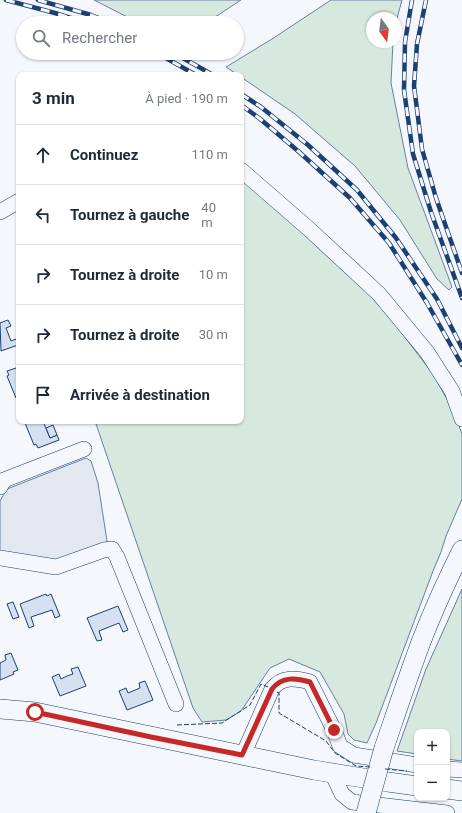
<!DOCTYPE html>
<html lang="fr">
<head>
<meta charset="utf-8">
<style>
  body { margin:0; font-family:Roboto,sans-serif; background:#f6f6f7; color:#1f2937 }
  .controls { position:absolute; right:12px; bottom:12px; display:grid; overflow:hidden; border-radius:8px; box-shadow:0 1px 3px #0004 }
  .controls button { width:36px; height:36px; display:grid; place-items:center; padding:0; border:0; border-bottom:1px solid #e0e1e3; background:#fff; color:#1f2937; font:20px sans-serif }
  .compass { position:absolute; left:366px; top:12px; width:36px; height:36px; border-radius:50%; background:#fff; box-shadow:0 1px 3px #0004; rotate:166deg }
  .stop { position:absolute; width:12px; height:12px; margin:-9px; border:3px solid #c62828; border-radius:50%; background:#fff }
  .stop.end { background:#c62828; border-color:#fff; box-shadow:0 1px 4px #0008 }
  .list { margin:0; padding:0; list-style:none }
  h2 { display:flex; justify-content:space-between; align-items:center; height:52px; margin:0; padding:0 16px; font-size:17px }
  h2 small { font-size:13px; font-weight:400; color:#747a83 }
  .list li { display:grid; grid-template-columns:26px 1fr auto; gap:12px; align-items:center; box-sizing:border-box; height:60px; padding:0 16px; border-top:1px solid #e0e1e3 }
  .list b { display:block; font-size:15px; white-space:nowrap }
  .list em { font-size:13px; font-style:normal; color:#747a83 }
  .icon { flex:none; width:22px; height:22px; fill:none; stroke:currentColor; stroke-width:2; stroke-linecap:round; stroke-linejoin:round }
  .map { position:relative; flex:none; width:462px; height:813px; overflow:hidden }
  .search { position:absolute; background:#fff; box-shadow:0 1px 3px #0004; left:16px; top:16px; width:228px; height:44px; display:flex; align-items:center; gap:10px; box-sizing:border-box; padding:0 14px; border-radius:22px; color:#747a83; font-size:15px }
  .panel { position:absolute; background:#fff; box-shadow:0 1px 3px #0004; left:16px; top:72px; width:228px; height:352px; border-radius:8px }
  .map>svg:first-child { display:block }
</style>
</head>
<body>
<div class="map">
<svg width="462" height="813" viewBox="0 0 462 813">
  <rect width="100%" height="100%" fill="#f4f7fb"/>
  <g fill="#d7e8df" stroke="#687fa3">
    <path d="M 94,0 L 241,0 L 206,23 L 139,23 Z"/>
    <path d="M 331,0 L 402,0 L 396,22 L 396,18 L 372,18 L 372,42 L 393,42 L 391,83 L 408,168 L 452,287 L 449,290 L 437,279 L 400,220 L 355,166 L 295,114 L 241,77 L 241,75 L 238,75 L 226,67 L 272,39 Z"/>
    <path d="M 241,174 L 335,256 L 391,319 L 433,374 L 454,412 L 462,434 L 462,499 L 446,536 L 441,552 L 433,571 L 376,723 L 367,743 L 354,740 L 348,734 L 344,714 L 320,672 L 289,659 L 270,668 L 241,711 L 226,720 L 202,722 L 193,708 L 95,421 L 241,421 Z"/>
    <path d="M 462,589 L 462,761 L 447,759 L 447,732 L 417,732 L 417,754 L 397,751 L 426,669 Z"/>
  </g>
  <path fill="#e3e8f0" stroke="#687fa3" d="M 86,458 L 91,461 L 98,483 L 107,541 L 105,543 L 54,562 L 0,551 L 0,501 L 7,489 Z"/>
  <g fill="#d5e0f0" stroke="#1d3f73">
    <path d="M 8,320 L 11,326 L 6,328 L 11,341 L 16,339 L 18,345 L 1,351 L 0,323 Z"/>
    <path d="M 19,367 L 19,401 L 18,398 L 16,398 L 7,376 L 9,375 L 7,371 Z"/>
    <path d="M 27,421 L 43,421 L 50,438 L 57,435 L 59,440 L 38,448 L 36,444 L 34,445 L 25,423 L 27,422 Z"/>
    <path d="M 53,425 L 57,435 L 50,438 L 46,428 Z"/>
    <path d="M 46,594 L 47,596 L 51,594 L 60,616 L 55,618 L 52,610 L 31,617 L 34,626 L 29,628 L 20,604 Z"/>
    <path d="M 13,602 L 19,617 L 13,619 L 7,604 Z"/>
    <path d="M 118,606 L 128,630 L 123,632 L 119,623 L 99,631 L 102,640 L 97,641 L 87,618 Z"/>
    <path d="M 11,653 L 18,670 L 13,672 L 14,674 L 0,680 L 0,663 L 6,660 L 5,655 Z"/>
    <path d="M 78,667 L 86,686 L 60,696 L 52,677 L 59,674 L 61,679 L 67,676 L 73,674 L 71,669 Z"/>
    <path d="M 145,681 L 153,700 L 127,710 L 119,691 L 126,688 L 128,693 L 140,688 L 139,683 Z"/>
  </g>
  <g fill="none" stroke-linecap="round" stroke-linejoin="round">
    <defs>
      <g id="minor">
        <path d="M 241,170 L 309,229 L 379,294 L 427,352 L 452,391 L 462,419"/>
        <path d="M 0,212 L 19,201"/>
        <path d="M 0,487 L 4,480 L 84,449"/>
        <path d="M 0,558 L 56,567 L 104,550 L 112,549 L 117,557 L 176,704"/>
        <path d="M 243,755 L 272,689 C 282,676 296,678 310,682 L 334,730 L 340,746 L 354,755 L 417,765"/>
        <path d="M 447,769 L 462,770"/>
        <path d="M 332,773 L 342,794 L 352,802 L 447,813"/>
      </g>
      <g id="major">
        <path d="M 0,709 L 35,712 L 314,770 L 388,782 L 417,786"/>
        <path d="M 384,748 C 396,713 408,677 421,642 C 433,611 447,580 462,550"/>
        <path d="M 447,789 L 462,791"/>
      </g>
    </defs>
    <use href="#minor" stroke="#1d3f73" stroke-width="16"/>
    <use href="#major" stroke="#1d3f73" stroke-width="20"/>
    <use href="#minor" stroke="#f4f7fb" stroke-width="15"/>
    <use href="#major" stroke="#f4f7fb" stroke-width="19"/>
    <defs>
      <g id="rail">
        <path d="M 6,0 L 55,13 L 86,23"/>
        <path d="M 38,0 L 91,15 L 111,23"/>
        <path d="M 412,0 L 405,42 L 404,90 L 413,154 L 431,212 L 462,298"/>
        <path d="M 426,0 L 417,44 L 414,86 L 422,149 L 436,198 L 462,273"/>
        <path d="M 157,53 L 196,75"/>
        <path d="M 174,53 L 213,75"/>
        <path d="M 241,94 L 261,107 L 308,145 L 357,190 L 396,238 L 437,299 L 462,348"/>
        <path d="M 241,105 L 259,118 L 298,151 L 350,198 L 389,243 L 427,303 L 462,365"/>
      </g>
    </defs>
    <use href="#rail" stroke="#1d3f73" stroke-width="4.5"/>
    <use href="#rail" stroke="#f4f7fb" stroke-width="3" stroke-dasharray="9" stroke-linecap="butt"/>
    <defs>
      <path id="major-bridge" d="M 366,813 L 384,748"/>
    </defs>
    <use href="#major-bridge" stroke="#1d3f73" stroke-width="20" stroke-linecap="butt"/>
    <use href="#major-bridge" stroke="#f4f7fb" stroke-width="19"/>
    <g stroke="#1d3f73" stroke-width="1" stroke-dasharray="5 2" stroke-linecap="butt">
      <path d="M 277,692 L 279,693 L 279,713 L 326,741 L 335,753 L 356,766 L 371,767"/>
      <path d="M 177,725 L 222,723 L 250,705 L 261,684 L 268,687"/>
      <path d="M 385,769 L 407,771"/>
    </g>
  </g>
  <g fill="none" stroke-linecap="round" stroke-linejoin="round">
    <path stroke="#c62828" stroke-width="5" d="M 35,712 L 151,737 L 242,755 L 272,689 C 282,676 296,678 310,682 L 334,730"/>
  </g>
</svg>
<div class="controls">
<button>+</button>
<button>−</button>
</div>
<svg class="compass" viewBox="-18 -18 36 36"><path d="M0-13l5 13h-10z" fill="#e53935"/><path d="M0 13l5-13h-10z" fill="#747a83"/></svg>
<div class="stop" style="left:35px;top:712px"></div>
<div class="stop end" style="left:334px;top:730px"></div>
<div class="search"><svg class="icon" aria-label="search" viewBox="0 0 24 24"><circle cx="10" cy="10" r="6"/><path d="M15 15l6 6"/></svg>Rechercher</div>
<section class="panel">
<h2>3 min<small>À pied · 190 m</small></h2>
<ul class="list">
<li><svg class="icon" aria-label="ahead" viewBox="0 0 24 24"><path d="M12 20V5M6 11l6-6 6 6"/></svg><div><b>Continuez</b></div><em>110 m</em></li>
<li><svg class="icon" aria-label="left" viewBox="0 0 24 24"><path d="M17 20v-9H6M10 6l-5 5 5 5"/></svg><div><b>Tournez à gauche</b></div><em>40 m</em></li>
<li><svg class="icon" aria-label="right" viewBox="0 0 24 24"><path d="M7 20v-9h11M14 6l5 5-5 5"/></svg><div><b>Tournez à droite</b></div><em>10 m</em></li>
<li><svg class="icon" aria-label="right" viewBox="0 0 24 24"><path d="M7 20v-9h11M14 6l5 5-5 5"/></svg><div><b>Tournez à droite</b></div><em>30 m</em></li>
<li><svg class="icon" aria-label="arrive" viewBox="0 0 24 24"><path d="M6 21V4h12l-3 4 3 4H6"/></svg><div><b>Arrivée à destination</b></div></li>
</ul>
</section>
</div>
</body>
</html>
